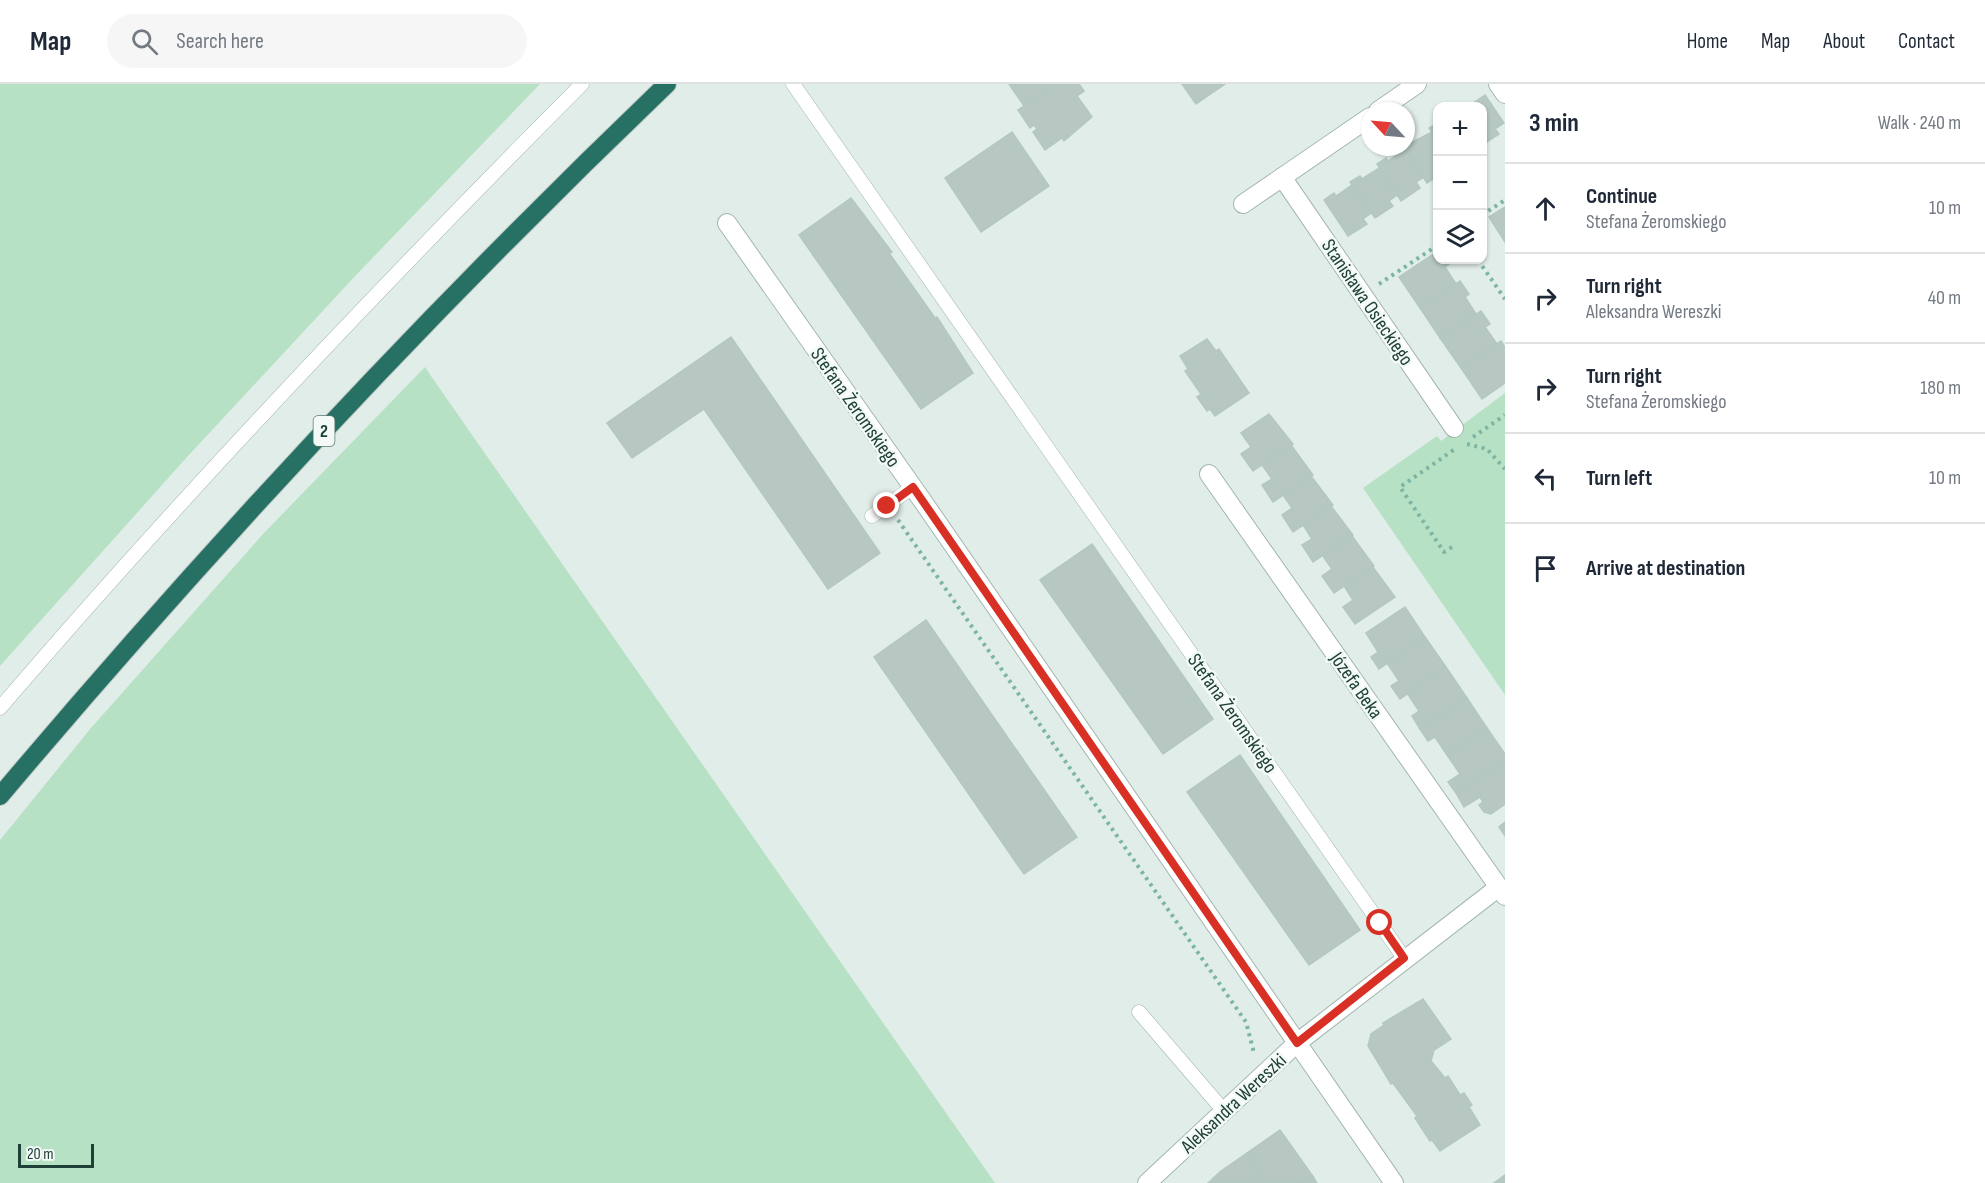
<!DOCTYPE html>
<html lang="en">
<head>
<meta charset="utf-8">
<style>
  body { margin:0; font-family:"Sofia Sans Condensed",sans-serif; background:#f6f6f7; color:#1f2937 }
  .controls { position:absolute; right:18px; top:18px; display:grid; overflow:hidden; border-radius:12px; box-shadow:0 2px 4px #0004 }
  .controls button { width:54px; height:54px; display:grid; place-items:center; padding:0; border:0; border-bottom:2px solid #e0e1e3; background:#fff; color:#1f2937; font:30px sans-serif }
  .compass { position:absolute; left:1361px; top:18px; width:54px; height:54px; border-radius:50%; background:#fff; box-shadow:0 2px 4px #0004; rotate:296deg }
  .scale { position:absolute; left:18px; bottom:15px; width:76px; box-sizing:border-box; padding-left:6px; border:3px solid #1f4038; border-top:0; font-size:16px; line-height:21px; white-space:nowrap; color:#1f4038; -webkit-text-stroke:4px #f2f9f6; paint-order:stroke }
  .stop { position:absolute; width:18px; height:18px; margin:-14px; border:4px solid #d93025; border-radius:50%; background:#fff }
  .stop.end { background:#d93025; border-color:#fff; box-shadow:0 2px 6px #0008 }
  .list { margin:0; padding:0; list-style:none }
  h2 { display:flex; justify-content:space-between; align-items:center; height:78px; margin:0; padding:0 24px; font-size:26px }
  h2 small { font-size:20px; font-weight:400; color:#747a83 }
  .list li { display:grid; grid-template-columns:39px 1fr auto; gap:18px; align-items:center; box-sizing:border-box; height:90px; padding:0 24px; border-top:2px solid #e0e1e3 }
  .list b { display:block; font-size:22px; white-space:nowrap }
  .list p { margin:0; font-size:20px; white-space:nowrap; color:#747a83 }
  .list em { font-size:20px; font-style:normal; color:#747a83 }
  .icon { flex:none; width:33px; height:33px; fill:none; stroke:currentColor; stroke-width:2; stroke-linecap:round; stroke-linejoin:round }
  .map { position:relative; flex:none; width:1505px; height:1099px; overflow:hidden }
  header { display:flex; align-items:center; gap:36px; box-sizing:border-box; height:84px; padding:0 30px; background:#fff; border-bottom:2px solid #e0e1e3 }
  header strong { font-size:28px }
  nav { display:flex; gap:33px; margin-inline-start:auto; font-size:21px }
  .search { width:420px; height:54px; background:#f6f6f7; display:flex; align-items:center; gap:15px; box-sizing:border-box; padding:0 21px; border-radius:33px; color:#747a83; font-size:22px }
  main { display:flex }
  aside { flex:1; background:#fff }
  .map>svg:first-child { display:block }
</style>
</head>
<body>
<header>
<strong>Map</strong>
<div class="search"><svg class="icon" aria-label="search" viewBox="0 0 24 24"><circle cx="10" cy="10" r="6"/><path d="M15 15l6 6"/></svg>Search here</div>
<nav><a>Home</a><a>Map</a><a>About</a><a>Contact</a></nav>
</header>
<main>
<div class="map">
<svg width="1505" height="1099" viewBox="0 0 1505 1099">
  <rect width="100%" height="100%" fill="#e1ede8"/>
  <g fill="#b7e1c4">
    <path d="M 0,0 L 540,0 L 358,189 L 187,373 L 0,582 Z"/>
    <path d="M 425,283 L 433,295 L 995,1099 L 0,1099 L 0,756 L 91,644 L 263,450 Z"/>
    <path d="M 1505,309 L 1505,611 L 1363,404 L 1437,352 L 1441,357 Z"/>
  </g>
  <g fill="#b6c8c1" stroke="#b2c8c0" stroke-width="1.5">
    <path d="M 1009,0 L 1057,0 L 1024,22 Z"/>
    <path d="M 1057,0 L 1079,0 L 1084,7 L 1077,12 L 1092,33 L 1064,57 L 1062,54 L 1045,66 L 1033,48 L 1037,45 L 1034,41 L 1030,44 L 1018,26 Z"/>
    <path d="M 1182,0 L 1225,0 L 1196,20 Z"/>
    <path d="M 1485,11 L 1504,39 L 1495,45 L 1499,50 L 1482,61 L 1482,22 L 1469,22 Z"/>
    <path d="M 1438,39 L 1438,56 L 1429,44 Z"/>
    <path d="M 1012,48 L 1049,102 L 981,148 L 945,94 Z"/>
    <path d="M 1432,48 L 1438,56 L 1438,92 L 1427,99 L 1403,63 Z"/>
    <path d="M 1405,66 L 1424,93 L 1416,98 L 1420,104 L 1401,117 L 1377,80 L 1386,74 L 1388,77 Z"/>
    <path d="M 1379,84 L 1397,111 L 1389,117 L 1393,122 L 1375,134 L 1350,98 L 1360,92 L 1362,95 Z"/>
    <path d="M 1352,101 L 1371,129 L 1363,135 L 1367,140 L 1348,152 L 1324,116 L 1334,109 L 1336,112 Z"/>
    <path d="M 851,114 L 892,168 L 889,169 L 935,234 L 937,233 L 973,289 L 921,325 L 799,151 Z"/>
    <path d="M 1505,123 L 1505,158 L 1489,133 Z"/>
    <path d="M 1438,167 L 1438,176 L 1446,176 L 1449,180 L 1445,183 L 1456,200 L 1420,224 L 1399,193 Z"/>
    <path d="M 1460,197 L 1469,210 L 1465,213 L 1476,230 L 1440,254 L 1420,224 Z"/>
    <path d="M 1481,227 L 1490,240 L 1485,243 L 1497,260 L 1461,284 L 1440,254 Z"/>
    <path d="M 731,253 L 880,469 L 828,505 L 704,325 L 632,374 L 607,339 Z"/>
    <path d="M 1207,255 L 1216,267 L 1219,265 L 1249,309 L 1215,332 L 1210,325 L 1207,327 L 1197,313 L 1201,310 L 1185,287 L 1188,285 L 1180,272 Z"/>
    <path d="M 1501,257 L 1505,263 L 1505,299 L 1482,315 L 1461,284 Z"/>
    <path d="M 1269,330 L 1293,360 L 1253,387 L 1241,370 L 1251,363 L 1241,349 Z"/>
    <path d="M 1291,361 L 1313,391 L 1273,418 L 1262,401 L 1272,395 L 1262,381 Z"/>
    <path d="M 1311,392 L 1333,421 L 1293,448 L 1282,431 L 1292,424 L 1283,411 Z"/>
    <path d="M 1331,422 L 1353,451 L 1313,478 L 1302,461 L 1312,455 L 1303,441 Z"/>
    <path d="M 1352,452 L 1374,482 L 1334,509 L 1322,492 L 1332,485 L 1323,472 Z"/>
    <path d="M 1092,460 L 1213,635 L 1163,670 L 1040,496 Z"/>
    <path d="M 1372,482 L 1395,513 L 1355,540 L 1343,523 L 1353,516 L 1344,502 Z"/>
    <path d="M 1405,523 L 1425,553 L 1379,585 L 1371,573 L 1378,568 L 1366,549 Z"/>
    <path d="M 926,536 L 1077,753 L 1024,790 L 874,573 Z"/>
    <path d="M 1425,553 L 1446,583 L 1400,615 L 1391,602 L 1399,597 L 1387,579 Z"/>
    <path d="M 1446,583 L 1467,614 L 1420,645 L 1412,632 L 1419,627 L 1407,609 Z"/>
    <path d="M 1467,614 L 1487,644 L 1447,671 L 1435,653 L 1428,657 L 1420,645 Z"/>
    <path d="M 1487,644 L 1505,670 L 1505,676 L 1456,709 L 1448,698 L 1460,690 L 1447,671 Z"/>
    <path d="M 1240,671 L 1360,846 L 1309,881 L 1187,708 Z"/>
    <path d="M 1505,676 L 1505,720 L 1491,730 L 1484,728 L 1479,721 L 1483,718 L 1480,713 L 1464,723 L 1456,709 Z"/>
    <path d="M 1505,738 L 1505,752 L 1499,743 Z"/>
    <path d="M 1423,915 L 1451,955 L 1434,966 L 1431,977 L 1445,994 L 1448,992 L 1460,1011 L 1464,1009 L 1472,1021 L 1469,1023 L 1480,1041 L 1440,1067 L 1432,1056 L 1430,1057 L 1415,1034 L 1417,1032 L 1393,999 L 1391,1000 L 1368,962 L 1371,950 L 1384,941 L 1383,939 Z"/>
    <path d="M 1280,1046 L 1312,1091 L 1300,1099 L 1267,1099 L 1247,1069 Z"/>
    <path d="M 1247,1069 L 1267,1099 L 1208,1099 L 1221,1087 Z"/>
    <path d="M 1312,1091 L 1317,1099 L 1300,1099 Z"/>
    <path d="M 1505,1091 L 1505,1099 L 1494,1099 Z"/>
  </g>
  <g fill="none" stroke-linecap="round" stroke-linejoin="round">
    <defs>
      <g id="lane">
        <path d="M 793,0 L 1404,874"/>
        <path d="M 872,432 L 913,403"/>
        <path d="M 0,624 C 185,408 381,202 582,0"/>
        <path d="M 1139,928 L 1224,1027"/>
      </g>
      <g id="street">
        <path d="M 1498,0 L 1505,10"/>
        <path d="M 1378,27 L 1417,0"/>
        <path d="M 1282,93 L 1454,344"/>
        <path d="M 1243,120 L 1370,33"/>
        <path d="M 727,139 L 924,419 L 1394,1099"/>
        <path d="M 1209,390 L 1505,812"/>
        <path d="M 1147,1099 L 1297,959 L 1499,803"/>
      </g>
      <path id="highway" d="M 0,712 C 210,463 432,225 667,0"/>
    </defs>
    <use href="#lane" stroke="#a3b6b0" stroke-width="15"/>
    <use href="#street" stroke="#a3b6b0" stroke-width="20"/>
    <use href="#highway" stroke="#c0cac7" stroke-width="20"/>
    <g stroke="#7db5a5" stroke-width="4" stroke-dasharray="3 4.5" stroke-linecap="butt">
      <path d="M 1482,131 L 1505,116"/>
      <path d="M 1478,176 L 1505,215"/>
      <path d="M 1379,200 L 1438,161"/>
      <path d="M 1473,353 L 1505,331"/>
      <path d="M 1467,360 L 1487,365 L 1505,385"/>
      <path d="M 898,436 L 1246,938 L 1254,969"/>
      <path d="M 1452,463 L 1444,468 L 1400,403 L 1455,365"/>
    </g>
    <use href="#lane" stroke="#fff" stroke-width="14"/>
    <use href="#street" stroke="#fff" stroke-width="18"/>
    <use href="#highway" stroke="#277064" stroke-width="18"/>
  </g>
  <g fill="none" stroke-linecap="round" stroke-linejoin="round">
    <path stroke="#d93025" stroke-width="8" d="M 887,422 L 913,403 L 1297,959 L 1404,874 L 1380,839"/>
  </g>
  <g text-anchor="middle" stroke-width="5" stroke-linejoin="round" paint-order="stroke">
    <rect fill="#f2f9f6" stroke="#5e7871" stroke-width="1.5" x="313.5" y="332" width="21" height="30" rx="4.5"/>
    <g font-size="18" font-weight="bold" fill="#1f4038">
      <text x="324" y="353">2</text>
    </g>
    <g font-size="20" fill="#1f4038" stroke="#f2f9f6">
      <text transform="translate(1368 218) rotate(56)" y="7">Stanisława Osieckiego</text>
      <text transform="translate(856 323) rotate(55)" y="7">Stefana Żeromskiego</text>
      <text transform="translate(1357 601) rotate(55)" y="7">Józefa Beka</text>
      <text transform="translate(1233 629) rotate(55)" y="7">Stefana Żeromskiego</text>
      <text transform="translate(1233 1019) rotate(-43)" y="7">Aleksandra Wereszki</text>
    </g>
  </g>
</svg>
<div class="controls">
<button>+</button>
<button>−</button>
<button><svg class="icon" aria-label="layers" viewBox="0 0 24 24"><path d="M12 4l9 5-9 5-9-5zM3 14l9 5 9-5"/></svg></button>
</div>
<svg class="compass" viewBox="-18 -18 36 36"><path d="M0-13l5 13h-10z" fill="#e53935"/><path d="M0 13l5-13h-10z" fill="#747a83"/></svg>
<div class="scale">20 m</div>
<div class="stop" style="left:1380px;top:839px"></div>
<div class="stop end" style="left:887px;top:422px"></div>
</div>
<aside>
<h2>3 min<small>Walk · 240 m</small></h2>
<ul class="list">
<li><svg class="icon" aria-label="ahead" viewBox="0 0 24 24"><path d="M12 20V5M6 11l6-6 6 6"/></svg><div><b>Continue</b><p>Stefana Żeromskiego</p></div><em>10 m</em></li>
<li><svg class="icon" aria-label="right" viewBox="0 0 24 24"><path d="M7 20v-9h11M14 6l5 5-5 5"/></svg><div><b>Turn right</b><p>Aleksandra Wereszki</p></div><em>40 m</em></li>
<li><svg class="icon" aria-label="right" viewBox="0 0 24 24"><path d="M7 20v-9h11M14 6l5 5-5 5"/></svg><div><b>Turn right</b><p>Stefana Żeromskiego</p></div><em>180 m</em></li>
<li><svg class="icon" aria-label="left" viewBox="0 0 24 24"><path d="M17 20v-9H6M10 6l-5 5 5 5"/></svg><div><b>Turn left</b></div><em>10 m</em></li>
<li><svg class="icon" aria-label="arrive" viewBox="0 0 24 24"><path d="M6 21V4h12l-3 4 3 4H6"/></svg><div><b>Arrive at destination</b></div></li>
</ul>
</aside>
</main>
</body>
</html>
